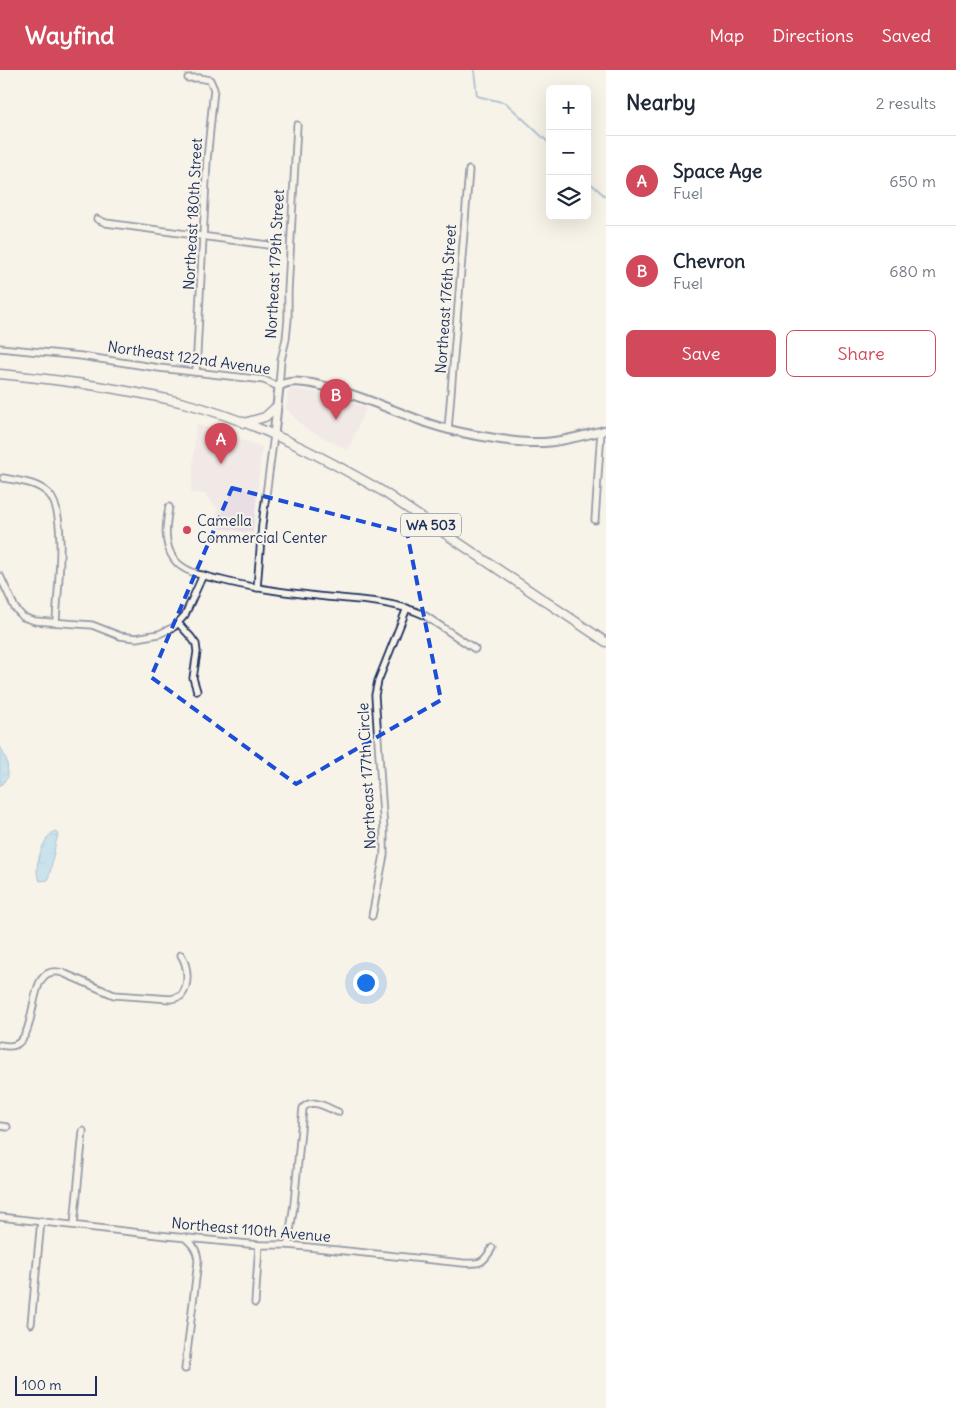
<!DOCTYPE html>
<html lang="en">
<head>
<meta charset="utf-8">
<style>
  body { margin:0; font-family:Delius,sans-serif; background:#f2f2f3; color:#1f2937 }
  .controls { position:absolute; right:15px; top:15px; display:grid; overflow:hidden; border-radius:8px; box-shadow:0 5px 20px #0002 }
  .controls button { width:45px; height:45px; display:grid; place-items:center; padding:0; border:0; border-bottom:1px solid #e0e1e3; background:#fff; color:#1f2937; font:25px sans-serif }
  .scale { position:absolute; left:15px; bottom:12px; width:82px; box-sizing:border-box; padding-left:5px; border:2px solid #1b2f5e; border-top:0; font-size:14px; line-height:18px; white-space:nowrap; color:#1b2f5e; -webkit-text-stroke:4px #f7f3e8; paint-order:stroke }
  .you { position:absolute; left:365px; top:912px; width:18px; height:18px; margin:-12px; border:4px solid #fff; border-radius:50%; background:#1a73e8; box-shadow:0 0 0 8px #1a73e833 }
  .badge { display:grid; place-items:center; width:32px; height:32px; border-radius:50%; background:#d1495b; color:#fff; font-size:16px; font-weight:700 }
  .pin { position:absolute; translate:-50% -41px; filter:drop-shadow(0 1px 2px #0008) }
  .pin::after { content:''; position:absolute; top:26px; width:18px; height:15px; background:inherit; clip-path:polygon(0 0,100% 0,50% 100%) }
  .list { margin:0; padding:0; list-style:none }
  h2 { display:flex; justify-content:space-between; align-items:center; height:65px; margin:0; padding:0 20px; font-size:21px }
  h2 small { font-size:16px; font-weight:400; color:#747a83 }
  .list li { display:grid; grid-template-columns:32px 1fr auto; gap:15px; align-items:center; box-sizing:border-box; height:90px; padding:0 20px; border-top:1px solid #e0e1e3 }
  .list b { display:block; font-size:19px; white-space:nowrap }
  .list p { margin:0; font-size:16px; white-space:nowrap; color:#747a83 }
  .list em { font-size:16px; font-style:normal; color:#747a83 }
  .actions { display:flex; gap:10px; padding:15px 20px }
  .actions a { flex:1; padding:11px 0; border:1px solid #d1495b; border-radius:8px; text-align:center; font-size:18px; color:#d1495b }
  .actions .main { background:#d1495b; color:#fff }
  .icon { flex:none; width:28px; height:28px; fill:none; stroke:currentColor; stroke-width:2; stroke-linecap:round; stroke-linejoin:round }
  .map { position:relative; flex:none; width:606px; height:1338px; overflow:hidden }
  header { display:flex; align-items:center; gap:30px; box-sizing:border-box; height:70px; padding:0 25px; background:#d1495b; color:#fff }
  header strong { font-size:24px }
  nav { display:flex; gap:28px; margin-inline-start:auto; font-size:18px }
  main { display:flex }
  aside { flex:1; background:#fff }
  .map>svg:first-child { display:block }
</style>
</head>
<body>
<header>
<strong>Wayfind</strong>
<nav><a>Map</a><a>Directions</a><a>Saved</a></nav>
</header>
<main>
<div class="map">
<svg width="606" height="1338" viewBox="0 0 606 1338">
  <defs>
    <pattern id="water-ripples" width="26" height="14" patternUnits="userSpaceOnUse" patternTransform="scale(1.25)"><rect width="26" height="14" fill="#91cef2"/><path d="M2 4q2-2 4 0t4 0M15 11q2-2 4 0t4 0" fill="none" stroke="#7cb1d2"/></pattern>
  </defs>
  <rect width="100%" height="100%" fill="#f7f3e8"/>
  <filter id="ink" filterUnits="userSpaceOnUse"><feTurbulence type="fractalNoise" baseFrequency=".02" numOctaves="2"/><feDisplacementMap in="SourceGraphic" scale="10" xChannelSelector="R" yChannelSelector="G"/><feConvolveMatrix kernelMatrix="1 2 1 2 8 2 1 2 1" color-interpolation-filters="sRGB"/></filter>
  <g filter="url(#ink)">
    <g fill="#e9dee4">
      <path d="M 291,319 L 314,322 L 336,327 L 366,338 L 348,380 L 305,358 L 286,339 L 288,323 Z"/>
      <path d="M 196,354 L 262,377 L 253,463 L 216,458 L 217,438 L 205,424 L 191,423 Z"/>
    </g>
    <g fill="url(#water-ripples)" stroke="#628eb7">
      <path d="M 0,676 L 7,691 L 8,707 L 0,716 Z"/>
      <path d="M 55,761 L 58,765 C 53,780 53,795 48,810 L 40,811 C 39,809 37,804 37,803 C 36,791 44,766 55,761 Z"/>
    </g>
    <g fill="none" stroke-linecap="round" stroke-linejoin="round">
      <g stroke="#628eb7" stroke-width="2">
        <path d="M 474,0 L 477,26 L 506,33 L 550,74"/>
        <path d="M 587,110 L 606,127"/>
      </g>
      <defs>
        <g id="minor">
          <path d="M 188,8 L 199,8 L 210,10 L 214,19 L 207,90 L 196,302"/>
          <path d="M 97,149 L 106,153 L 275,176"/>
          <path d="M 0,278 L 81,286 L 159,298 L 264,310 L 279,317 L 281,290 L 286,269 L 288,249 L 288,221 L 297,55"/>
          <path d="M 448,360 L 469,100"/>
          <path d="M 3,408 C 19,411 37,412 49,424 C 68,444 57,524 56,552"/>
          <path d="M 169,437 C 166,454 163,474 174,489 C 184,503 205,506 221,510 C 256,519 291,523 327,527 C 359,530 394,531 424,545 L 475,579"/>
          <path d="M 595,450 L 601,361"/>
          <path d="M 0,506 L 15,538 L 23,547 L 35,551 L 92,555 L 120,566 L 136,568 L 159,564 L 174,557 L 185,545 L 203,505"/>
          <path d="M 257,518 L 262,455 L 274,365"/>
          <path d="M 178,553 L 191,567 L 196,574 L 197,582 L 193,608 L 197,621"/>
          <path d="M 372,846 L 384,785 L 384,760 L 375,625 L 378,611 L 407,538"/>
          <path d="M 0,975 C 5,976 10,977 15,975 C 41,964 24,891 63,903 L 114,925 L 171,929 L 181,926 C 190,915 188,896 181,885"/>
          <path d="M 0,1056 L 7,1057"/>
          <path d="M 0,1147 L 167,1166 L 259,1175 L 288,1175 L 463,1193 C 480,1194 483,1194 492,1178"/>
          <path d="M 74,1155 L 83,1061"/>
          <path d="M 184,1167 C 193,1175 197,1179 198,1191 L 185,1299"/>
          <path d="M 288,1175 L 294,1134 L 303,1038 C 313,1027 327,1038 338,1042"/>
          <path d="M 255,1233 L 259,1175"/>
          <path d="M 31,1254 L 41,1151"/>
        </g>
        <path id="major" d="M 274,365 L 279,317 C 299,296 404,346 430,354 C 448,360 467,364 486,367 C 507,371 529,374 550,372 C 569,370 588,364 606,360"/>
        <g id="highway">
          <path d="M 0,304 C 62,310 123,318 184,333 C 254,351 320,385 382,421 L 606,572"/>
          <path d="M 244,353 L 265,347 L 276,337"/>
        </g>
      </defs>
      <use href="#minor" stroke="#1b2f5e" stroke-width="9"/>
      <use href="#major" stroke="#1b2f5e" stroke-width="11"/>
      <use href="#highway" stroke="#1b2f5e" stroke-width="11"/>
      <use href="#minor" stroke="#f7f3e8" stroke-width="5.5"/>
      <use href="#major" stroke="#f7f3e8" stroke-width="7"/>
      <use href="#highway" stroke="#f7f3e8" stroke-width="8"/>
    </g>
  </g>
  <path d="M0 0H606V1338H0ZM 232,418 L 407,463 L 441,630 L 296,714 L 151,607 Z" fill="#f7f3e8" fill-opacity=".55" fill-rule="evenodd"/>
  <path fill="none" stroke="#1d4ed8" stroke-width="4" stroke-dasharray="10 6" stroke-linejoin="round" d="M 232,418 L 407,463 L 441,630 L 296,714 L 151,607 Z"/>
  <circle fill="#d1495b" stroke="#f7f3e8" stroke-width="2" cx="187" cy="460" r="5"/>
  <g text-anchor="middle" stroke-width="4" stroke-linejoin="round" paint-order="stroke">
    <rect fill="#f7f3e8" stroke="#5d6a87" stroke-width="1" x="401" y="443.5" width="60" height="23" rx="4"/>
    <g font-size="14" font-weight="bold" fill="#1b2f5e">
      <text x="431" y="460">WA 503</text>
    </g>
    <g font-size="15" fill="#1b2f5e" stroke="#f7f3e8">
      <text transform="translate(193 144) rotate(-87)" y="5">Northeast 180th Street</text>
      <text transform="translate(275 194) rotate(-87)" y="5">Northeast 179th Street</text>
      <text transform="translate(446 229) rotate(-86)" y="5">Northeast 176th Street</text>
      <text transform="translate(189 288) rotate(8)" y="5">Northeast 122nd Avenue</text>
      <text transform="translate(367 706) rotate(-93)" y="5">Northeast 177th Circle</text>
      <text transform="translate(251 1160) rotate(5)" y="5">Northeast 110th Avenue</text>
    </g>
    <g font-size="15" fill="#1b2f5e" stroke="#f7f3e8" text-anchor="start">
      <text x="197" y="456">Camella<tspan x="197" dy="17">Commercial Center</tspan></text>
    </g>
  </g>
</svg>
<div class="controls">
<button>+</button>
<button>−</button>
<button><svg class="icon" aria-label="layers" viewBox="0 0 24 24"><path d="M12 4l9 5-9 5-9-5zM3 14l9 5 9-5"/></svg></button>
</div>
<div class="scale">100 m</div>
<div class="you"></div>
<div class="pin badge" style="left:221px;top:394px">A</div>
<div class="pin badge" style="left:336px;top:350px">B</div>
</div>
<aside>
<h2>Nearby<small>2 results</small></h2>
<ul class="list">
<li><span class="badge">A</span><div><b>Space Age</b><p>Fuel</p></div><em>650 m</em></li>
<li><span class="badge">B</span><div><b>Chevron</b><p>Fuel</p></div><em>680 m</em></li>
</ul>
<div class="actions"><a class="main">Save</a><a>Share</a></div>
</aside>
</main>
</body>
</html>
